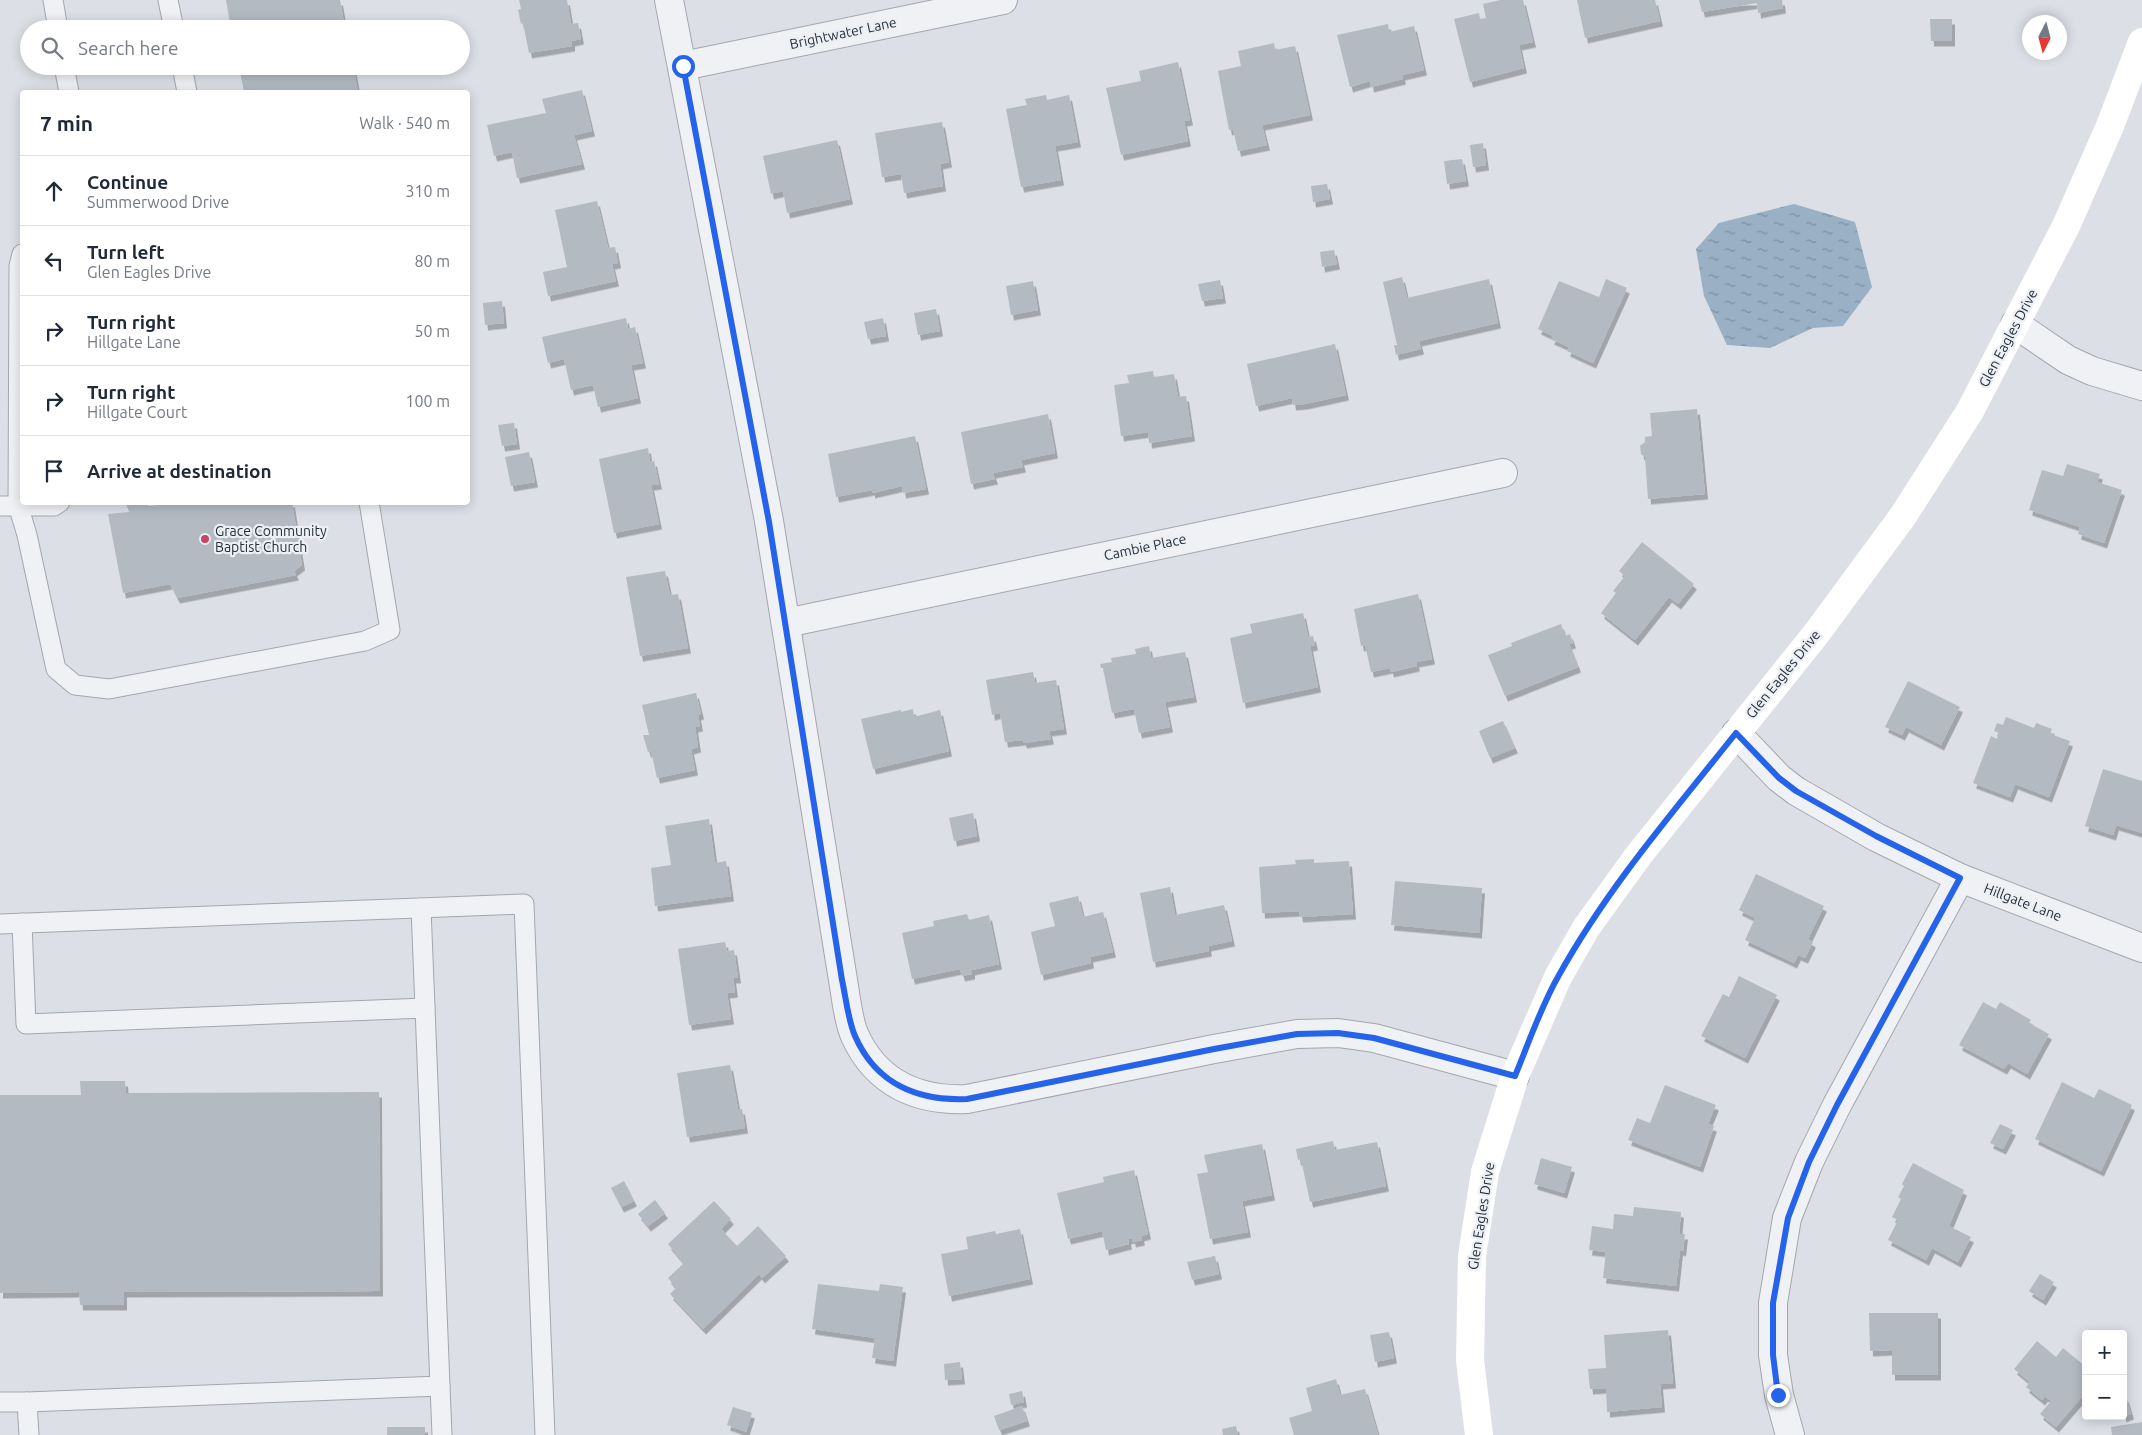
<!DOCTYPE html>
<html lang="en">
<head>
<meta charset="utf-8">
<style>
  body { margin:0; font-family:Ubuntu,sans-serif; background:#f2f2f3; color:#1f2937 }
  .controls { position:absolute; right:15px; bottom:15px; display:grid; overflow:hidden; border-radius:5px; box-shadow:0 2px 12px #0003 }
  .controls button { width:45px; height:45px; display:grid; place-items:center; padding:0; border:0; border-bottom:1px solid #e0e1e3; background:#fff; color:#1f2937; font:25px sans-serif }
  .compass { position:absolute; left:2022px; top:15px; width:45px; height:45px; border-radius:50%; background:#fff; box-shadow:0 2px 12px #0003; rotate:186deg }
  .stop { position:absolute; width:15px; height:15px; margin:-11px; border:4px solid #2563eb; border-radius:50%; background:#fff }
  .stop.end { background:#2563eb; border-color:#fff; box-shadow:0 1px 5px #0008 }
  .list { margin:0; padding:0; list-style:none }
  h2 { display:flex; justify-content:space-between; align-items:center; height:65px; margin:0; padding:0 20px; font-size:21px }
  h2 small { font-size:16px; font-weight:400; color:#747a83 }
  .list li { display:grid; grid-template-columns:32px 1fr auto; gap:15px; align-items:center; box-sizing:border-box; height:70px; padding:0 20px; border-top:1px solid #e0e1e3 }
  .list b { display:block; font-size:19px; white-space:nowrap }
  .list p { margin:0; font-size:16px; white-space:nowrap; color:#747a83 }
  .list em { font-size:16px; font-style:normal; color:#747a83 }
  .icon { flex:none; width:28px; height:28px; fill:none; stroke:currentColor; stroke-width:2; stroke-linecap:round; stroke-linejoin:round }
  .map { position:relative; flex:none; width:2142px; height:1435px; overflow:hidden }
  .search { position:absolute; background:#fff; box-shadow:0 2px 12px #0003; left:20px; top:20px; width:450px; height:55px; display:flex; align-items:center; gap:12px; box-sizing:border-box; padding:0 18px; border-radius:28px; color:#747a83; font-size:19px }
  .panel { position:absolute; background:#fff; box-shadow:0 2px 12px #0003; left:20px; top:90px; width:450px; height:415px; border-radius:5px }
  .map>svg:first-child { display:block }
</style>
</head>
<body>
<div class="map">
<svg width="2142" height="1435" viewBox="0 0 2142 1435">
  <defs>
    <pattern id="water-ripples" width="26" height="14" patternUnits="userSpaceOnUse" patternTransform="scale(1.25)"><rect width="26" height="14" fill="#99b0c5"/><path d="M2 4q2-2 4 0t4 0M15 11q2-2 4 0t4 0" fill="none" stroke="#7d90a1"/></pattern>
    <filter id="shadow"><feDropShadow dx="3" dy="5.5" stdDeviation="0" flood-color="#0004"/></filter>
  </defs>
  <rect width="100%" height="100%" fill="#dce0e6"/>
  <path fill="url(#water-ripples)" d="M 1794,204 L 1855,222 L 1872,287 L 1843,326 L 1813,328 L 1770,348 L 1727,345 L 1704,296 L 1696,249 L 1719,223 Z"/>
  <g fill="#b4bac2" filter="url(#shadow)">
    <path d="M 226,0 L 340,0 L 345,29 L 231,29 Z"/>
    <path d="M 519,0 L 567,0 L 571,24 L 578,23 L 581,39 L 572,41 L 572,46 L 529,53 L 523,23 L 521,24 L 518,10 L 521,9 Z"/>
    <path d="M 1500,0 L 1523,0 L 1533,42 L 1519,45 L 1524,68 L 1470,82 L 1454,19 L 1479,13 L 1480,19 L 1486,18 L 1483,4 Z"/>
    <path d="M 1577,0 L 1655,0 L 1660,21 L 1585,38 Z"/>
    <path d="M 1699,0 L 1782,0 L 1783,8 L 1758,13 L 1757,3 L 1702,12 Z"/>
    <path d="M 1930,19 L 1952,19 L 1952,41 L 1931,41 Z"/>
    <path d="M 1388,24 L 1389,32 L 1414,26 L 1424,70 L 1402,75 L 1403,79 L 1371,87 L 1370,81 L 1350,87 L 1337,35 Z"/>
    <path d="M 1274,43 L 1275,50 L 1295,46 L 1310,115 L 1262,125 L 1267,145 L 1238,151 L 1233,129 L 1229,130 L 1218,71 L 1241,66 L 1238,51 Z"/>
    <path d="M 1178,62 L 1190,120 L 1184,121 L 1188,141 L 1121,155 L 1106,88 L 1141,81 L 1139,71 Z"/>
    <path d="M 239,66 L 353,66 L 358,92 L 244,92 Z"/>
    <path d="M 582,90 L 592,131 L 574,135 L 582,164 L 517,178 L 512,152 L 494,156 L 487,125 L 546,113 L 542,99 Z"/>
    <path d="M 1046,95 L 1047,100 L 1069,95 L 1078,142 L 1055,146 L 1061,180 L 1021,187 L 1006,109 L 1027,105 L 1025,99 Z"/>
    <path d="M 942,122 L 949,162 L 940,164 L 943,186 L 904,193 L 901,174 L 882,177 L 875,133 Z"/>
    <path d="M 837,140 L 850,199 L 787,213 L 783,191 L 771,194 L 763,156 Z"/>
    <path d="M 1483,143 L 1486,165 L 1473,167 L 1470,145 Z"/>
    <path d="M 1462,159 L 1466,181 L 1447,184 L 1444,161 Z"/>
    <path d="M 1327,184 L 1330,199 L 1313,202 L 1311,186 Z"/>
    <path d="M 597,201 L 608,248 L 615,247 L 618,263 L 612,264 L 616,281 L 548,296 L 543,272 L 567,267 L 555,210 Z"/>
    <path d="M 1334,250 L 1337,264 L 1322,267 L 1320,252 Z"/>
    <path d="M 1402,277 L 1407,298 L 1489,279 L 1498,323 L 1419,341 L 1421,349 L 1396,355 L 1394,345 L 1397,345 L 1383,282 Z"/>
    <path d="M 1606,279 L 1627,288 L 1593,363 L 1567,351 L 1569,347 L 1551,339 L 1553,336 L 1538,329 L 1559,281 L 1599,297 Z"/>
    <path d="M 1220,280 L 1223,298 L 1202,301 L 1198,284 Z"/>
    <path d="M 1033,281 L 1038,310 L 1011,315 L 1006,286 Z"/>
    <path d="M 502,301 L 504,323 L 485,325 L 483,303 Z"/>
    <path d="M 936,309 L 940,331 L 918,335 L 914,313 Z"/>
    <path d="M 626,318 L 628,329 L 635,327 L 643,363 L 631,365 L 638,398 L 598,407 L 593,385 L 571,390 L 564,359 L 548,363 L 542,337 Z"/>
    <path d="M 883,318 L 886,336 L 868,339 L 864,322 Z"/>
    <path d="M 1335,344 L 1346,395 L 1305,404 L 1293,405 L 1292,398 L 1256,406 L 1247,364 Z"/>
    <path d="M 1153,371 L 1154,377 L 1174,374 L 1178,397 L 1186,396 L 1192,436 L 1149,443 L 1148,432 L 1121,436 L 1114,385 L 1129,383 L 1127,375 Z"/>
    <path d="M 1697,409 L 1705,494 L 1648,499 L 1645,457 L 1641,454 L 1640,446 L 1645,442 L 1645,437 L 1652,436 L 1650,413 Z"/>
    <path d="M 1048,414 L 1055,453 L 1021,460 L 1023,467 L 993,473 L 995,479 L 971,484 L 961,432 Z"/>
    <path d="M 514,423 L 517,444 L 502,446 L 498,425 Z"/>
    <path d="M 915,436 L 926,489 L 903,493 L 902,486 L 872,493 L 872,490 L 836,497 L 828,454 Z"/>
    <path d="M 648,448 L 650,462 L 654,461 L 659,484 L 651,485 L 659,524 L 614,533 L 599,459 Z"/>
    <path d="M 529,452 L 535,482 L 511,486 L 505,457 Z"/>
    <path d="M 2067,464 L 2100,474 L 2097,482 L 2122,490 L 2104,543 L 2078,534 L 2080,527 L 2029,510 L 2042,470 L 2063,476 Z"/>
    <path d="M 147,502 L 148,506 L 161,505 L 161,502 L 292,502 L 302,565 L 294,571 L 296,575 L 177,598 L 170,584 L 123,593 L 108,514 L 129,512 L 126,503 Z"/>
    <path d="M 1642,542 L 1694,584 L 1678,604 L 1669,597 L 1635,640 L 1601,613 L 1616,593 L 1613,591 L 1625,576 L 1619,571 Z"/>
    <path d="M 665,571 L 670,595 L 678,594 L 688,648 L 640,656 L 626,577 Z"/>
    <path d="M 1418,594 L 1432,659 L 1416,662 L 1417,666 L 1391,672 L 1390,668 L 1371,672 L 1365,645 L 1361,646 L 1354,609 Z"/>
    <path d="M 1303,613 L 1308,637 L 1313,636 L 1315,645 L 1310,646 L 1318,687 L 1243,703 L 1230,638 L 1252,633 L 1250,624 Z"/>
    <path d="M 1561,624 L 1565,636 L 1570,634 L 1573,643 L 1569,644 L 1578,667 L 1505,696 L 1488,655 L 1512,646 L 1511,643 Z"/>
    <path d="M 1149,646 L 1151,658 L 1185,652 L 1194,697 L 1165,702 L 1170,727 L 1139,733 L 1134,709 L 1112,713 L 1103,668 L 1101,668 L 1100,664 L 1112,662 L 1111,658 L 1136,654 L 1135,649 Z"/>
    <path d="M 1033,672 L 1035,683 L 1056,680 L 1064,729 L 1049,731 L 1051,739 L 1024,743 L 1023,740 L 1005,742 L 1000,713 L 992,715 L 986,680 Z"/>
    <path d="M 1908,681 L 1960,707 L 1941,745 L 1906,727 L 1902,735 L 1885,727 Z"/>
    <path d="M 696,693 L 701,714 L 698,715 L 700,726 L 695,727 L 698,747 L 691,749 L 695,770 L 657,778 L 651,751 L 648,752 L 643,735 L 649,735 L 642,705 Z"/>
    <path d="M 913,709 L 914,717 L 940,710 L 949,751 L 873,769 L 861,719 L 901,710 L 901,712 Z"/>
    <path d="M 2006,717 L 2034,728 L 2036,723 L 2052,729 L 2050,734 L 2070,741 L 2049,797 L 2015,784 L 2010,797 L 1973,783 L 1991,736 L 1997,739 L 1999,733 L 1994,731 L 1997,723 L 2003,725 Z"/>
    <path d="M 1503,721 L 1515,748 L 1490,758 L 1479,731 Z"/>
    <path d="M 2103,769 L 2142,781 L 2142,833 L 2116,825 L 2113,835 L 2085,826 Z"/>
    <path d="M 973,813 L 977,836 L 954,841 L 949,818 Z"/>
    <path d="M 709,819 L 715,863 L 726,861 L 731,896 L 655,906 L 651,868 L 671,865 L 665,826 Z"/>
    <path d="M 1314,859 L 1314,863 L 1349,861 L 1353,914 L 1300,917 L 1299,911 L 1262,913 L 1259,867 L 1296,864 L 1295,860 Z"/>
    <path d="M 1756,874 L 1824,906 L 1808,939 L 1813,942 L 1805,958 L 1798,955 L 1794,963 L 1745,940 L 1755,918 L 1739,910 Z"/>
    <path d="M 1395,881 L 1482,888 L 1479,933 L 1391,925 Z"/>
    <path d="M 1170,887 L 1175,915 L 1224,905 L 1232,941 L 1208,946 L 1209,951 L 1153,962 L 1140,893 Z"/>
    <path d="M 1078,896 L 1083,917 L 1103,912 L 1113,952 L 1090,957 L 1091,963 L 1041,975 L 1031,932 L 1055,926 L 1049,903 Z"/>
    <path d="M 967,914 L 969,920 L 989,915 L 999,964 L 972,970 L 972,974 L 962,976 L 960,969 L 912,979 L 902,933 L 934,926 L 933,921 Z"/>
    <path d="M 725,942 L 727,951 L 734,950 L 738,978 L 733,978 L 735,992 L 727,993 L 731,1019 L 689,1025 L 678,949 Z"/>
    <path d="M 1739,976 L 1777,995 L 1745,1058 L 1701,1036 L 1723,994 L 1729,997 Z"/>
    <path d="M 1983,1002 L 1996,1009 L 2000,1002 L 2031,1020 L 2029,1023 L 2049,1034 L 2027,1074 L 2008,1063 L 2004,1069 L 1959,1045 Z"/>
    <path d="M 730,1065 L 738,1109 L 742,1109 L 745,1128 L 687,1137 L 677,1073 Z"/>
    <path d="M 80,1081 L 125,1081 L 126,1093 L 379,1092 L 380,1291 L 124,1292 L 124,1305 L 80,1305 L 79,1292 L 0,1293 L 0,1095 L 81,1095 Z"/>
    <path d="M 2062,1082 L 2094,1098 L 2099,1089 L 2132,1105 L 2101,1171 L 2035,1139 Z"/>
    <path d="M 1665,1085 L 1716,1105 L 1708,1124 L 1714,1126 L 1700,1167 L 1628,1140 L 1637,1118 L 1650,1123 Z"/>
    <path d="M 2000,1124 L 2013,1130 L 2003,1149 L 1990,1143 Z"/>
    <path d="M 1333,1141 L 1335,1150 L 1377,1142 L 1386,1186 L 1310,1202 L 1301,1159 L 1298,1160 L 1296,1149 Z"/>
    <path d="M 1262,1144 L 1272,1195 L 1242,1201 L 1248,1232 L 1210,1239 L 1197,1174 L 1208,1172 L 1204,1155 Z"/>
    <path d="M 1541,1158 L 1572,1167 L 1564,1193 L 1534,1184 Z"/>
    <path d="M 1913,1163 L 1964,1190 L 1949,1226 L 1971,1237 L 1958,1262 L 1932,1248 L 1926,1260 L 1888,1240 L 1898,1220 L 1892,1217 L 1901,1199 L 1898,1197 L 1904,1186 L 1902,1184 Z"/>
    <path d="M 1134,1170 L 1148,1234 L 1141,1236 L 1142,1240 L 1133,1242 L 1132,1238 L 1128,1239 L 1129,1244 L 1106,1250 L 1102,1231 L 1068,1239 L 1057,1193 L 1104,1182 L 1103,1177 Z"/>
    <path d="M 624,1181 L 634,1201 L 621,1207 L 611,1188 Z"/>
    <path d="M 655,1200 L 665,1213 L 648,1226 L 638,1214 Z"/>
    <path d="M 714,1201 L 731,1219 L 721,1229 L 737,1246 L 758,1226 L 786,1256 L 762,1278 L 759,1274 L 703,1329 L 670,1294 L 676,1288 L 668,1278 L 684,1263 L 668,1244 Z"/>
    <path d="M 1634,1207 L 1681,1212 L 1679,1234 L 1685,1234 L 1683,1251 L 1680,1250 L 1676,1286 L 1603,1278 L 1606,1252 L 1589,1250 L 1592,1226 L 1613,1229 L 1614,1214 L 1633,1216 Z"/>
    <path d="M 1020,1229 L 1030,1279 L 949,1296 L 941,1254 L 968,1249 L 966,1237 L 995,1231 L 996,1234 Z"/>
    <path d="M 1215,1256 L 1219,1274 L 1192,1280 L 1187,1262 Z"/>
    <path d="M 2040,1274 L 2054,1282 L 2043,1300 L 2029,1291 Z"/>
    <path d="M 818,1284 L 879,1291 L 880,1284 L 903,1287 L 893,1361 L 872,1358 L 875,1338 L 812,1329 Z"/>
    <path d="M 1869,1313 L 1938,1313 L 1938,1375 L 1892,1375 L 1892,1350 L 1870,1351 Z"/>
    <path d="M 1668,1330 L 1673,1383 L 1660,1384 L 1662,1407 L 1607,1412 L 1606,1388 L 1590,1389 L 1588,1369 L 1606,1368 L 1604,1335 Z"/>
    <path d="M 1389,1332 L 1394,1358 L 1375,1362 L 1370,1335 Z"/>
    <path d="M 2037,1341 L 2056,1357 L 2063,1348 L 2086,1367 L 2086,1392 L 2056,1427 L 2040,1414 L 2051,1401 L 2045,1396 L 2042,1400 L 2026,1387 L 2030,1382 L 2014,1369 Z"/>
    <path d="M 960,1362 L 962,1379 L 945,1380 L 944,1364 Z"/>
    <path d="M 1336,1379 L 1340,1395 L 1365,1389 L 1378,1435 L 1294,1435 L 1289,1418 L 1312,1411 L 1306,1388 Z"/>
    <path d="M 1022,1391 L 1024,1402 L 1011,1405 L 1009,1394 Z"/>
    <path d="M 2126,1397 L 2131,1414 L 2123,1417 L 2123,1398 Z"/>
    <path d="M 1022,1406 L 1027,1421 L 999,1430 L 994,1416 Z"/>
    <path d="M 733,1407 L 752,1413 L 746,1432 L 727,1425 Z"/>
    <path d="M 2142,1422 L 2142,1435 L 2112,1435 L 2111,1427 Z"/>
    <path d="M 1236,1426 L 1238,1435 L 1223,1435 L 1222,1429 Z"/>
    <rect x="387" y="1427" width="38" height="8"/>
  </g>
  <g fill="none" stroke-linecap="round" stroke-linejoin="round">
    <defs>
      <g id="lane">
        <path d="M 53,0 L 58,29"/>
        <path d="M 168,0 L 174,29"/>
        <path d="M 64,66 L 69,92"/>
        <path d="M 182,66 L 187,92"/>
        <path d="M 22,254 L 19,266 L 18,505 L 27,535 L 56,669 L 75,685 L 109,689 L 365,641 L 390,630 L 369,502"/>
        <path d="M 0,506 L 54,506 L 60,502"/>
        <path d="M 421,908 L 425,1008"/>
        <path d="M 22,923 L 26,1024 L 425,1008 L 440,1386 L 27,1402"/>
        <path d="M 0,924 L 524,904 L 545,1435"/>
        <path d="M 440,1386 L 442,1435"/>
        <path d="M 0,1402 L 27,1402 L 29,1435"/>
      </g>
      <g id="street">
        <path d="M 669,0 L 769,521 L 843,980 C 846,997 848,1021 855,1036 C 877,1084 918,1101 967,1099 L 1214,1049 L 1297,1034 L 1338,1033 L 1374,1038 L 1515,1076"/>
        <path d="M 683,66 L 1003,0"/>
        <path d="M 2015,324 L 2068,360 L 2092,371 L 2142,386"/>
        <path d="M 786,623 L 1503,473"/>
        <path d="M 1736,733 L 1779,778 L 1796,791 L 1876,837 L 1960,878 L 2142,948"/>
        <path d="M 1790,1435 L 1779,1395 L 1773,1355 L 1773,1303 L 1787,1218 L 1809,1162 L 1837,1105 L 1960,878"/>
      </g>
    </defs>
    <use href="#lane" stroke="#a2a7af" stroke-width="21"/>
    <use href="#street" stroke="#a2a7af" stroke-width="30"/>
    <use href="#lane" stroke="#eff1f4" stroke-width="19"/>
    <use href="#street" stroke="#eff1f4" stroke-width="28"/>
    <path stroke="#fff" stroke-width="28" d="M 1479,1435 L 1470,1360 L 1472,1256 L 1485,1172 L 1515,1076 L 1558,977 L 1586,928 L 1638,856 L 1816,634 L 1903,516 L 1970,411 L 2066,226 L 2110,126 L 2142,42"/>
  </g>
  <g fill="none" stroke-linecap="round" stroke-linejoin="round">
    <path stroke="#2563eb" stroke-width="6" d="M 683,66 L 769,522 L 842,980 C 846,998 848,1020 855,1036 C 876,1084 918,1101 967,1099 L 1214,1049 L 1297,1034 L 1338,1033 L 1374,1038 L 1515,1076 C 1529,1042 1541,1006 1559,975 C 1608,887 1674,811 1736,733 L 1779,778 L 1796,791 L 1876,836 L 1960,878 L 1837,1105 L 1809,1162 L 1788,1218 L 1773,1303 L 1773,1355 L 1778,1395"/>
  </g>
  <circle fill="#c7455e" stroke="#eceff4" stroke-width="2" cx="205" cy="539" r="5"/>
  <g text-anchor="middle" stroke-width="4.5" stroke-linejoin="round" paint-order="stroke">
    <g font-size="14" fill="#272f3b" stroke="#eceff4">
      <text transform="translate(843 33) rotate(-12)" y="5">Brightwater Lane</text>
      <text transform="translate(2008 338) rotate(-62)" y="5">Glen Eagles Drive</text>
      <text transform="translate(1145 547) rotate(-12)" y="5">Cambie Place</text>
      <text transform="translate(1783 674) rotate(-51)" y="5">Glen Eagles Drive</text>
      <text transform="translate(2023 902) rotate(21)" y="5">Hillgate Lane</text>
      <text transform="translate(1481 1216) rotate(-81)" y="5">Glen Eagles Drive</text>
    </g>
    <g font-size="14" fill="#272f3b" stroke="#eceff4" text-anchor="start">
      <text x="215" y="536">Grace Community<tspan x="215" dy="16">Baptist Church</tspan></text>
    </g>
  </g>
</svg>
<div class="controls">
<button>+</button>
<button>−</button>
</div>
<svg class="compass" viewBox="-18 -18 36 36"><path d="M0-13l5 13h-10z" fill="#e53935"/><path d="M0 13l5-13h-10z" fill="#747a83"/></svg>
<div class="stop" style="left:683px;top:66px"></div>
<div class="stop end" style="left:1778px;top:1395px"></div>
<div class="search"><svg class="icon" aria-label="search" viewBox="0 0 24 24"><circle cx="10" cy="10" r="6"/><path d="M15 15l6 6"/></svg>Search here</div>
<section class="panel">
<h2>7 min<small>Walk · 540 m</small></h2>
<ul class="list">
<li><svg class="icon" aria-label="ahead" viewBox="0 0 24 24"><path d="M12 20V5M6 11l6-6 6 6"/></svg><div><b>Continue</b><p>Summerwood Drive</p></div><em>310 m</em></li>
<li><svg class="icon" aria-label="left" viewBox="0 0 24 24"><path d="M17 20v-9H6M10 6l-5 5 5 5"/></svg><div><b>Turn left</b><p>Glen Eagles Drive</p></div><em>80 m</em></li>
<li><svg class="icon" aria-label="right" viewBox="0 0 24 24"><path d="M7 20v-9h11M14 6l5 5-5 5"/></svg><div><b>Turn right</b><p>Hillgate Lane</p></div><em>50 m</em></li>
<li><svg class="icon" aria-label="right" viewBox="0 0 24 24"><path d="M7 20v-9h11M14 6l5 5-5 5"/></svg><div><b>Turn right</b><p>Hillgate Court</p></div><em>100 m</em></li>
<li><svg class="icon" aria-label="arrive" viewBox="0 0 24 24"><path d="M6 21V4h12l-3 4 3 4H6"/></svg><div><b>Arrive at destination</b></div></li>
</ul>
</section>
</div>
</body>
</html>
